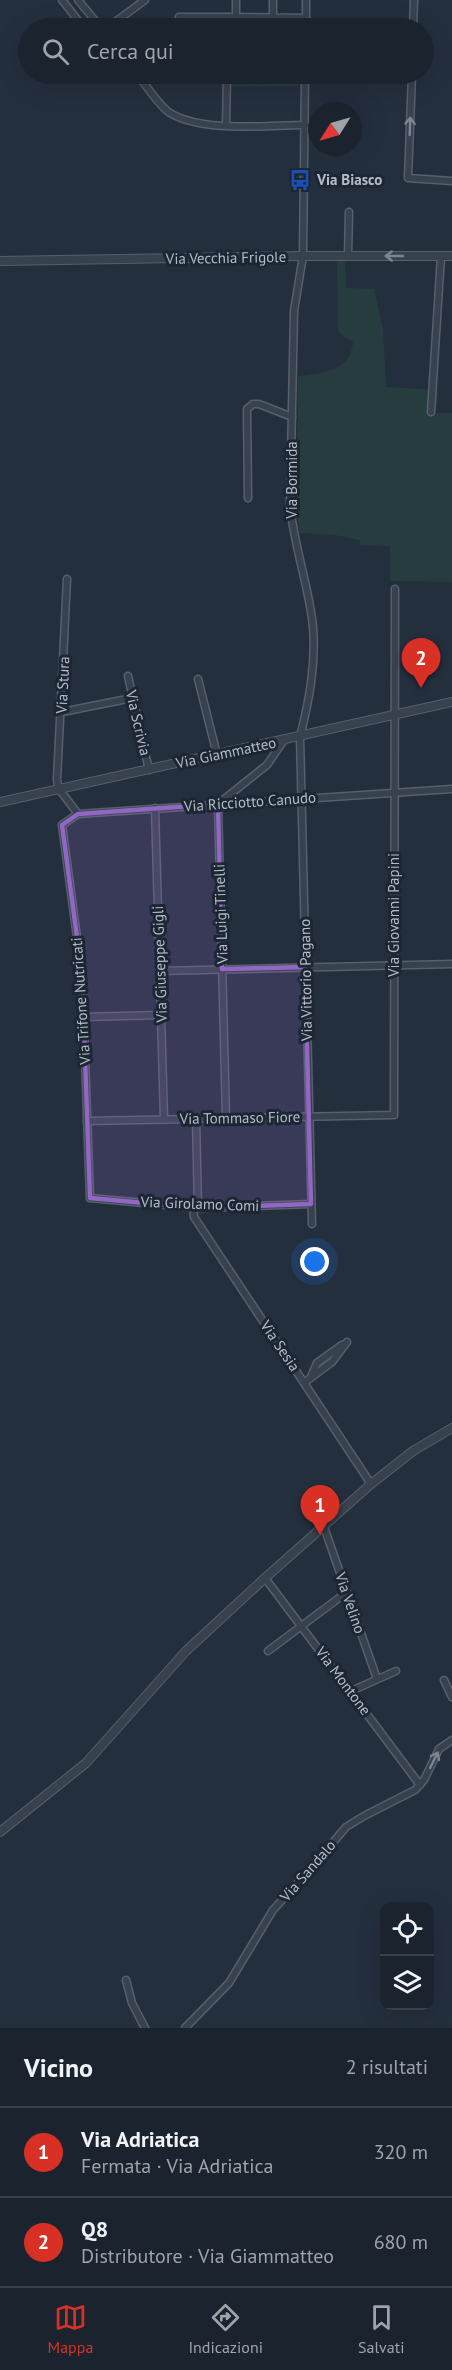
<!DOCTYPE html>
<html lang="it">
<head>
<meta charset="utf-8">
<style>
  body { margin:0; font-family:"PT Sans",sans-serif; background:#242b36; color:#f1f3f6 }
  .controls { position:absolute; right:18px; bottom:18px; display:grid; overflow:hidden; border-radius:12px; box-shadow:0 6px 24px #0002 }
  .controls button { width:54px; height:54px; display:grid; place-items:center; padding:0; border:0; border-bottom:2px solid #39404a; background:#1b232e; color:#f1f3f6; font:30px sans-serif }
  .compass { position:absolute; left:308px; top:102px; width:54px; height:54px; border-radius:50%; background:#1b232e; box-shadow:0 6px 24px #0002; rotate:233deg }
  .you { position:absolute; left:315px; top:1262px; width:21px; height:21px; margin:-15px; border:4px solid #fff; border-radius:50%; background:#1a73e8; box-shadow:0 0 0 9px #1a73e833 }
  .badge { display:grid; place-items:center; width:39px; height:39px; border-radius:50%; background:#d93025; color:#fff; font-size:20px; font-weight:700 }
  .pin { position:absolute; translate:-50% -50px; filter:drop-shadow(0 2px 3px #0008) }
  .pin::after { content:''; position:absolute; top:32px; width:21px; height:18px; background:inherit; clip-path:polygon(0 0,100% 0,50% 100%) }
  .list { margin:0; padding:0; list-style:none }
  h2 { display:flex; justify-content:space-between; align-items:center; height:78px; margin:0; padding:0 24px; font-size:26px }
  h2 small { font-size:20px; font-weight:400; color:#a0a4aa }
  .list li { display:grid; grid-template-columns:39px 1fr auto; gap:18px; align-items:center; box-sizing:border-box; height:90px; padding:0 24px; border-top:2px solid #39404a }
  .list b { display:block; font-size:22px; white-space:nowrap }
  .list p { margin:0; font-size:20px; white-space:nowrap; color:#a0a4aa }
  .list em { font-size:20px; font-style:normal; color:#a0a4aa }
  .icon { flex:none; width:33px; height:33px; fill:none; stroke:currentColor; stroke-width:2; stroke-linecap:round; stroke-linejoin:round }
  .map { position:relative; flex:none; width:452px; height:2028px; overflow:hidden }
  .search { position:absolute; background:#1b232e; box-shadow:0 6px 24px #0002; left:18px; right:18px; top:18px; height:66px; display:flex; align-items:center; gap:15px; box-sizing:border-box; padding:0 21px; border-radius:33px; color:#a0a4aa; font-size:22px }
  .sheet { height:258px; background:#1b232e }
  nav { display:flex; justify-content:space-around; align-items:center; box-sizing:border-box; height:84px; border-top:2px solid #39404a; background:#1b232e; font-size:16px; color:#a0a4aa }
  nav a { display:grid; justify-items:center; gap:3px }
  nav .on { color:#d93025 }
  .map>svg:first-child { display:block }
</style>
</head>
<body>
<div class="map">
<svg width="452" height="2028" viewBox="0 0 452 2028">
  <rect width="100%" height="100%" fill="#242f3e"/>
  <g fill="#263c3f">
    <path d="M 230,74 L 298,74 L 298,86 L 230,87 Z"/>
    <path d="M 337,259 L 345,259 L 346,288 L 374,289 L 383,329 L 386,387 L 438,390 L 436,413 L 452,413 L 452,582 L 390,581 L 390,546 L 360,545 L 360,540 L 335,535 L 299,533 L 297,511 L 298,376 C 323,373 351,372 353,341 L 345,338 L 338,331 Z"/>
  </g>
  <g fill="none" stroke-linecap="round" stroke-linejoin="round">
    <defs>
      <g id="minor">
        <path d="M 62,0 L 84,28"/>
        <path d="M 78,0 L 101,28"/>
        <path d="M 236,17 L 236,0"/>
        <path d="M 273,17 L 273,0"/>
        <path d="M 107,28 L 145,0"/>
        <path d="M 179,28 L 179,17 L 227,17"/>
        <path d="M 227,28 L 227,17 L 306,18"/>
        <path d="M 306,28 L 306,0"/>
        <path d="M 413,28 L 414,0"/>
        <path d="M 137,74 C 145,84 160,107 170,113 C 204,133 266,125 305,125"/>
        <path d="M 305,74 L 303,256 L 294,311 L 290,505 C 294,547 309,586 313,627 C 316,665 309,701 300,737 L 312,1224"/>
        <path d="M 412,74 L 408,178 L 452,181"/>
        <path d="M 226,125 L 227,74"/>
        <path d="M 348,256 L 349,212"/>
        <path d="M 431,412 L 441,256"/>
        <path d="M 248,498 L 247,409 L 253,404 L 259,404 L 292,417"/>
        <path d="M 67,579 L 57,780 L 59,789 L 78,814 L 452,789"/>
        <path d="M 128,676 L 149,770"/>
        <path d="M 198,679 L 217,755"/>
        <path d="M 62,712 L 132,698"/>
        <path d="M 155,808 L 164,1119"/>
        <path d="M 78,814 L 62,825 L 82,975 L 90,1198 L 198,1208 L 311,1204"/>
        <path d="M 160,971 L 452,964"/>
        <path d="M 84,1017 L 161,1015"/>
        <path d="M 226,1118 L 218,804 L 267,765 L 284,740"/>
        <path d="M 196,1119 L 198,1208"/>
        <path d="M 87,1121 L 394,1115 L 395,589"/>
        <path d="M 193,1207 L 194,1217 L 371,1484"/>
        <path d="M 311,1377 L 317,1363 L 342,1345"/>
        <path d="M 304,1383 L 332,1362 L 347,1342"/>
        <path d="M 324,1527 L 377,1679"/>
        <path d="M 265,1578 L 420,1785"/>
        <path d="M 268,1651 L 347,1592"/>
        <path d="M 444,1680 L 452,1697"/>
        <path d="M 351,1691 L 396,1671"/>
        <path d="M 126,1980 L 132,2003 L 145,2028"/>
        <path d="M 185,2028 L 229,1983 L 273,1910 L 325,1853 L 335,1840 L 346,1827 L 364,1816 L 415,1790 L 424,1780 L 439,1749 L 452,1740"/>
      </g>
      <g id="tertiary">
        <path d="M 0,261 L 303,256 L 452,256"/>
        <path d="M 0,802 L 452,702"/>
        <path d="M 0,1832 L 86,1763 L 186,1651 L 265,1578 L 371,1484 L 413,1451 L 452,1428"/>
      </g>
    </defs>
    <use href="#minor" stroke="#565f6c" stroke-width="9"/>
    <use href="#tertiary" stroke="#565f6c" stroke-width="10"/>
    <use href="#minor" stroke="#38414e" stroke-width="6"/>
    <use href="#tertiary" stroke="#38414e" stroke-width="8"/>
  </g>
  <defs><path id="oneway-shaft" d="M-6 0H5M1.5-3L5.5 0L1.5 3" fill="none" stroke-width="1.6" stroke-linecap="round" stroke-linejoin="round" transform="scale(1.5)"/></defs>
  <g stroke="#7c8592">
    <use href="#oneway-shaft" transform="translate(410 126) rotate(-88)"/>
    <use href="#oneway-shaft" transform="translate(394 256) rotate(180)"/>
    <use href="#oneway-shaft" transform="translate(434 1760) rotate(-64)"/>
  </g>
  <path fill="#9266c3" fill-opacity="0.2" stroke="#9266c3" stroke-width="4.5" stroke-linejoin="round" d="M 218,804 L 222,969 L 305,967 L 311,1204 L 198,1208 L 90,1198 L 82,975 L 62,825 L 78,814 Z"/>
  <defs>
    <symbol id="bus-bare" viewBox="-9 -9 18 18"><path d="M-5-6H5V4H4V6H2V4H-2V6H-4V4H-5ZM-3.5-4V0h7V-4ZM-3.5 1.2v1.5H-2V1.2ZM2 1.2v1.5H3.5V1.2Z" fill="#1a4fb4" stroke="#1d2633" stroke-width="2.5" paint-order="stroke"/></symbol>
  </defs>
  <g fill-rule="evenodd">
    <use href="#bus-bare" x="285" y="165" width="30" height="30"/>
  </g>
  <g text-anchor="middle" stroke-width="6" stroke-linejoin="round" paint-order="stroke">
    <g font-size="15" font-weight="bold" fill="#b4bcc9" stroke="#1d2633" text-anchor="start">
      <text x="317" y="185">Via Biasco</text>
    </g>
    <g font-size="15" fill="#b4bcc9" stroke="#1d2633">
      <text transform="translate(226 258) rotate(-1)" y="5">Via Vecchia Frigole</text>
      <text transform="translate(292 480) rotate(-90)" y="5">Via Bormida</text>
      <text transform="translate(63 685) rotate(-87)" y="5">Via Stura</text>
      <text transform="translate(138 723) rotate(77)" y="5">Via Scrivia</text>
      <text transform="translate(226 753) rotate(-12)" y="5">Via Giammatteo</text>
      <text transform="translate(250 802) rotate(-4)" y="5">Via Ricciotto Canudo</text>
      <text transform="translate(221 914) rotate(-92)" y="5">Via Luigi Tinelli</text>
      <text transform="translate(394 915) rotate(-90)" y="5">Via Giovanni Papini</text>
      <text transform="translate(160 964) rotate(-92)" y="5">Via Giuseppe Gigli</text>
      <text transform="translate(306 980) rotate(-91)" y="5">Via Vittorio Pagano</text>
      <text transform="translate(81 1001) rotate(-94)" y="5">Via Trifone Nutricati</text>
      <text transform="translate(240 1118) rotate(-1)" y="5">Via Tommaso Fiore</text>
      <text transform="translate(200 1204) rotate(2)" y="5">Via Girolamo Comi</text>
      <text transform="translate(280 1346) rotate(56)" y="5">Via Sesia</text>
      <text transform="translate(350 1603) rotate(71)" y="5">Via Velino</text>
      <text transform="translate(343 1681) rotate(53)" y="5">Via Montone</text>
      <text transform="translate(308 1871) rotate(-49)" y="5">Via Sandalo</text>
    </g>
  </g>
</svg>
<div class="controls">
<button><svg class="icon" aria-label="locate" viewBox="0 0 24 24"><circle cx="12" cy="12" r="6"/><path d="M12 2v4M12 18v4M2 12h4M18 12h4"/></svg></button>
<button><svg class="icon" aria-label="layers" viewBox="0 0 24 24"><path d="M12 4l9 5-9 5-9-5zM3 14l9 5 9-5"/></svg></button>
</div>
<svg class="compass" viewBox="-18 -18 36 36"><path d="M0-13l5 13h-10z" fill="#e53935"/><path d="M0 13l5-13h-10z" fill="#a0a4aa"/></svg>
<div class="you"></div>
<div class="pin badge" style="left:320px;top:1535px">1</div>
<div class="pin badge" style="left:421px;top:688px">2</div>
<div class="search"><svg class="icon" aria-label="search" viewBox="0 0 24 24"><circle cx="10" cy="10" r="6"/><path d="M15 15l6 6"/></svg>Cerca qui</div>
</div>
<section class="sheet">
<h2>Vicino<small>2 risultati</small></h2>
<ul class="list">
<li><span class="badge">1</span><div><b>Via Adriatica</b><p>Fermata · Via Adriatica</p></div><em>320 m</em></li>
<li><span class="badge">2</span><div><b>Q8</b><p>Distributore · Via Giammatteo</p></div><em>680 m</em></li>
</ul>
</section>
<nav>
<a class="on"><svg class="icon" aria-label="map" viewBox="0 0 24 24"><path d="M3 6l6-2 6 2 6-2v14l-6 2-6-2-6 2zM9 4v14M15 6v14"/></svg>Mappa</a>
<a><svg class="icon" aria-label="directions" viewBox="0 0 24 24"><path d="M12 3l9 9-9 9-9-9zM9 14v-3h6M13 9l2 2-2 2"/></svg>Indicazioni</a>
<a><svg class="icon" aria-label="saved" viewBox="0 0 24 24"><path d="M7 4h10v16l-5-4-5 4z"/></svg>Salvati</a>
</nav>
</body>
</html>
